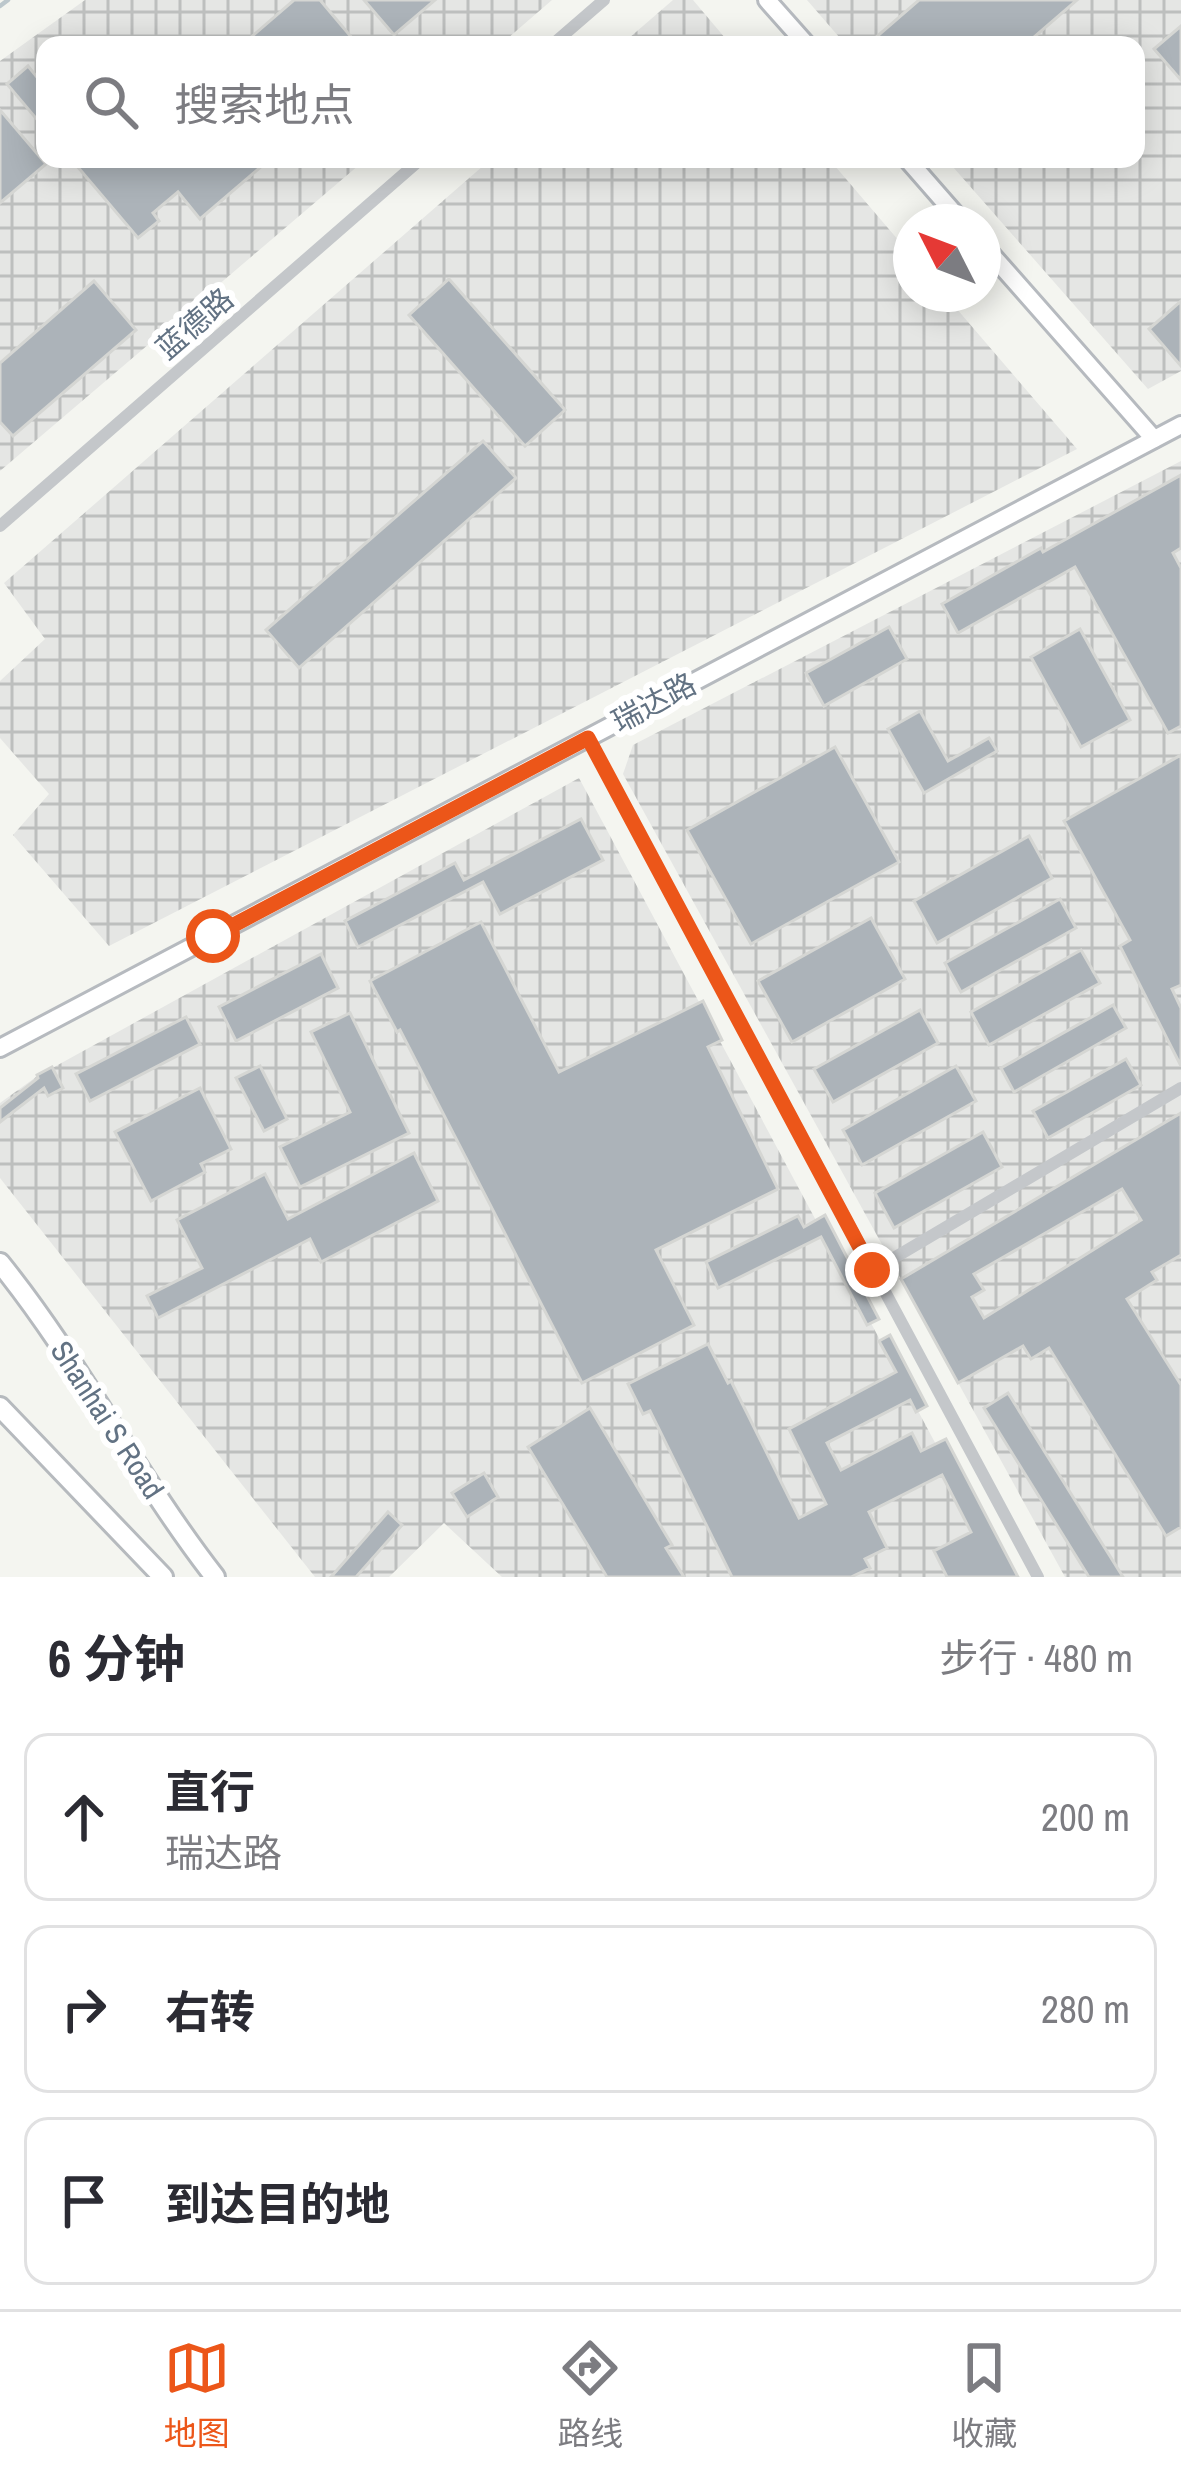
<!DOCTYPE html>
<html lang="zh">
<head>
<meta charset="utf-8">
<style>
  body { margin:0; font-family:"Archivo Narrow","Noto Sans SC",sans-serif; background:#f2f2f3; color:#2b2b33 }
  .compass { position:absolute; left:893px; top:204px; width:108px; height:108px; border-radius:50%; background:#fff; box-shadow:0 6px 30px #0003; rotate:312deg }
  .stop { position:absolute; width:36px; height:36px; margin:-27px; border:9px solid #ec5619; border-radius:50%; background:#fff }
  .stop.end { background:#ec5619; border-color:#fff; box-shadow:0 3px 12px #0008 }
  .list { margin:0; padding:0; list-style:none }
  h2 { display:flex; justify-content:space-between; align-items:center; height:156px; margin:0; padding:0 48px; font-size:51px }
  h2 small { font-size:39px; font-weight:400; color:#7c7c81 }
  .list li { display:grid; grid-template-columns:78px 1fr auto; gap:36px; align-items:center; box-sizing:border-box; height:168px; margin:0 24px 24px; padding:0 24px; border:3px solid #e1e1e2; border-radius:24px }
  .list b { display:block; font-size:45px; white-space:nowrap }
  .list p { margin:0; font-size:39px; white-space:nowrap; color:#7c7c81 }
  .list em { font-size:39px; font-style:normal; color:#7c7c81 }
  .icon { flex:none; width:66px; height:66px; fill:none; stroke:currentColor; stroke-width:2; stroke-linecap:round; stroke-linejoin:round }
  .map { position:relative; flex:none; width:1181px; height:1577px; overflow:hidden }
  .search { position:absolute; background:#fff; box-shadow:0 6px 30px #0003; left:36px; right:36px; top:36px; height:132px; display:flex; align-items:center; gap:30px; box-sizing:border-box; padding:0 42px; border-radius:24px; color:#7c7c81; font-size:45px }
  .sheet { height:732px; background:#fff }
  nav { display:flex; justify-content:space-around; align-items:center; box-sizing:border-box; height:168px; border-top:3px solid #e1e1e2; background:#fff; font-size:33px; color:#7c7c81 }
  nav a { display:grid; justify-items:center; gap:6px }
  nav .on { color:#ec5619 }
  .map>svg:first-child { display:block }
</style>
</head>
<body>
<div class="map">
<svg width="1181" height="1577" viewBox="0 0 1181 1577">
  <defs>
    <pattern id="industrial-grid" width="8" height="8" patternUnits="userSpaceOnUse" patternTransform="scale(3)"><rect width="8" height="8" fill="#e5e6e4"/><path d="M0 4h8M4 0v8" fill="none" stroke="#bdbfbe"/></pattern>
  </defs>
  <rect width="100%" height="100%" fill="#f4f5f0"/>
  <g fill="url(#industrial-grid)">
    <path d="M 85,0 L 552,0 L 500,45 L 45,45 L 45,159 L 366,159 L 0,471 L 0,61 Z"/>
    <path d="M 673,0 L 693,0 L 731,45 L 621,45 Z"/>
    <path d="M 807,0 L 1181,0 L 1181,371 L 1148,389 L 946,159 L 1136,159 L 1136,45 L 846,45 Z"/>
    <path d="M 491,159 L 829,159 L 911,255 L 911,294 L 944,294 L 1077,449 L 109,946 L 13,835 L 49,794 L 0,738 L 0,681 L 45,639 L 4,583 Z"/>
    <path d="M 1181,461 L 1181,1577 L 1065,1577 L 623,774 L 633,745 Z"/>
    <path d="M 579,778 L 1007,1577 L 502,1577 L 444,1523 L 389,1577 L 315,1577 L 0,1178 L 0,1103 L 36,1077 Z"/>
  </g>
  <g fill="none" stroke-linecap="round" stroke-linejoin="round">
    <path stroke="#bcc7cc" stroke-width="4.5" d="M 0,6 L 8,0"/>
  </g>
  <g fill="#acb3b9" stroke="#d5d6d3" stroke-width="3" fill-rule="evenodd">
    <path d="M 294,0 L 320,0 L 358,45 L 242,45 Z"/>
    <path d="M 364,0 L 435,0 L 394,35 Z"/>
    <path d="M 919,0 L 1077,0 L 1025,45 L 867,45 Z"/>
    <path d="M 1181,26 L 1181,80 L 1154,49 Z"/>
    <path d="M 28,66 L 45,87 L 45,129 L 7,84 Z"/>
    <path d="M 0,110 L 46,164 L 0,203 Z"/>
    <path d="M 71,159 L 270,159 L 200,219 L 178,192 L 153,213 L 159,221 L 138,238 Z"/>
    <path d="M 449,279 L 565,410 L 525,446 L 409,315 Z"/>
    <path d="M 94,281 L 136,330 L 13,436 L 0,422 L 0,363 Z"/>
    <path d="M 1181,301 L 1181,366 L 1149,329 Z"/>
    <path d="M 483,441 L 516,478 L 299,668 L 266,630 Z"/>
    <path d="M 1181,475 L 1181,548 L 1173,553 L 1181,568 L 1181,726 L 1168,733 L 1075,567 L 958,633 L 942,604 L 1041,548 L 1043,552 Z"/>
    <path d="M 889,627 L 907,659 L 824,706 L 806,673 Z"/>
    <path d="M 1080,629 L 1130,720 L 1081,747 L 1031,657 Z"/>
    <path d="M 920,711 L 948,761 L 989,738 L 997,751 L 924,793 L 888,729 Z"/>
    <path d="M 835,747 L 899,862 L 751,944 L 687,830 Z"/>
    <path d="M 1181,755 L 1181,985 L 1172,989 L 1181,1008 L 1181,1066 L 1120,946 L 1130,940 L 1064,821 Z"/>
    <path d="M 581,819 L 603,860 L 500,914 L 483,882 L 358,947 L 345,921 L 455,863 L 464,880 Z"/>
    <path d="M 1029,836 L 1052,878 L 937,943 L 914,901 Z"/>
    <path d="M 1060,899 L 1076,928 L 961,992 L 945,963 Z"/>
    <path d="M 871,918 L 905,979 L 792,1042 L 758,981 Z"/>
    <path d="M 481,922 L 559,1072 L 703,1001 L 722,1040 L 708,1047 L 778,1189 L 656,1250 L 694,1325 L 582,1383 L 400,1030 L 397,1032 L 370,981 Z"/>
    <path d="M 1081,950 L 1100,983 L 989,1045 L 971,1012 Z"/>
    <path d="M 321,954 L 338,988 L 236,1041 L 219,1007 Z"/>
    <path d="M 1113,1005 L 1126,1028 L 1014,1092 L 1001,1068 Z"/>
    <path d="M 920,1010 L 938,1043 L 833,1102 L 814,1069 Z"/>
    <path d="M 350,1013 L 409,1133 L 300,1187 L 280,1147 L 350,1112 L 311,1032 Z"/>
    <path d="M 186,1017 L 200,1044 L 90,1101 L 76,1074 Z"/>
    <path d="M 1126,1059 L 1141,1085 L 1048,1138 L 1033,1111 Z"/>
    <path d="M 260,1066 L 287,1119 L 264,1131 L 236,1078 Z"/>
    <path d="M 956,1066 L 976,1101 L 862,1165 L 843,1130 Z"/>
    <path d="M 52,1067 L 63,1088 L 48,1096 L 44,1088 L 0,1122 L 0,1108 L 38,1078 L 37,1075 Z"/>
    <path d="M 200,1088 L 231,1149 L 201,1164 L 205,1172 L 151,1201 L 115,1132 Z"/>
    <path d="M 1181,1113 L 1181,1255 L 1152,1272 L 1157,1280 L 1127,1299 L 1181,1385 L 1181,1527 L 1166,1536 L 1049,1348 L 1031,1359 L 1023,1346 L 958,1383 L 901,1279 ZM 1122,1189 L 1141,1220 L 984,1318 L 972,1297 L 984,1290 L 974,1274 Z"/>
    <path d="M 983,1132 L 1002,1167 L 894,1228 L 875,1193 Z"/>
    <path d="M 414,1153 L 438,1201 L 321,1262 L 310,1239 L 158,1318 L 147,1296 L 202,1268 L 177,1220 L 265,1174 L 288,1219 Z"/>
    <path d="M 825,1215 L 879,1319 L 867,1325 L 821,1237 L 718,1288 L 706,1262 L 798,1216 L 804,1227 Z"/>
    <path d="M 890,1335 L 927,1406 L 916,1412 L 910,1400 L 827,1443 L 841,1470 L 912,1433 L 921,1451 L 946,1439 L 1018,1577 L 947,1577 L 934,1551 L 971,1532 L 942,1475 L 869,1512 L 887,1548 L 865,1559 L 870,1568 L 851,1577 L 732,1577 L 650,1411 L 643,1414 L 628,1384 L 708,1344 L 728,1383 L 731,1381 L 799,1518 L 826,1504 L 789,1429 L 896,1372 L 879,1341 Z"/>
    <path d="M 1008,1393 L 1123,1577 L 1089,1577 L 984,1408 Z"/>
    <path d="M 590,1408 L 672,1545 L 666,1548 L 684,1577 L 607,1577 L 528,1447 Z"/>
    <path d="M 484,1473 L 498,1497 L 467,1517 L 452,1493 Z"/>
    <path d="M 388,1512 L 402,1525 L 356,1577 L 331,1577 Z"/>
  </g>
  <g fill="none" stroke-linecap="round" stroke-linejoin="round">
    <defs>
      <g id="secondary">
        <path d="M 767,0 L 807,45"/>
        <path d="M 907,159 L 962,222"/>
        <path d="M 983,245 L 1154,439"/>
        <path d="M 0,1048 L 1181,425"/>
      </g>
      <g id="primary">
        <path d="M 0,1263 C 80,1362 137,1477 215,1577"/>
        <path d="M 0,1407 L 163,1577"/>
      </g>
    </defs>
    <use href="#secondary" stroke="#b6babf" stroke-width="22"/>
    <use href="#primary" stroke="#b6babe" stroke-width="24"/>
    <g stroke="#c4c7ca" stroke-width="12">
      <path d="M 552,45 L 604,0"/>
      <path d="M 0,526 L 421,159"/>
      <path d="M 588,738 L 1038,1577"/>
      <path d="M 872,1271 L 1181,1088"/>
    </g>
    <use href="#secondary" stroke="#fff" stroke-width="16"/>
    <use href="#primary" stroke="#fff" stroke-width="18"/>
  </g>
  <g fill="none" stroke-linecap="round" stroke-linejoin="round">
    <path stroke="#ec5619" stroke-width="15" d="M 213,936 L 588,738 L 872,1270"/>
  </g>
  <g text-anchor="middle" stroke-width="12" stroke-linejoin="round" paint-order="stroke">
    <g font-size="30" fill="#627283" stroke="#fff">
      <text transform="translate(195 324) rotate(-41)" y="10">蓝德路</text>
      <text transform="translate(654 703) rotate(-28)" y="10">瑞达路</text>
      <text transform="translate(107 1420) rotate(57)" y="10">Shanhai S Road</text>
    </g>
  </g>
</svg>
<svg class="compass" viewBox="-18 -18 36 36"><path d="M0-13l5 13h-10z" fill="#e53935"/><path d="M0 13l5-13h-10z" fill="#7c7c81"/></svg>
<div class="stop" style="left:213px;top:936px"></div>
<div class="stop end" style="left:872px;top:1270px"></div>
<div class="search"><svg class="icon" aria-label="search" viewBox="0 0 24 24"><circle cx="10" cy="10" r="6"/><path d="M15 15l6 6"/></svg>搜索地点</div>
</div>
<section class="sheet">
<h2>6 分钟<small>步行 · 480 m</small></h2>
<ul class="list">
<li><svg class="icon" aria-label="ahead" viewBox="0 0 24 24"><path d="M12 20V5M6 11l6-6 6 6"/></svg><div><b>直行</b><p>瑞达路</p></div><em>200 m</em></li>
<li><svg class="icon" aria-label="right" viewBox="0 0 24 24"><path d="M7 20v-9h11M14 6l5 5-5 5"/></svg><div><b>右转</b></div><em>280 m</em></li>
<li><svg class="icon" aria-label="arrive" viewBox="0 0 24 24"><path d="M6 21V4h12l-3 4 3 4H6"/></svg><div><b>到达目的地</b></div></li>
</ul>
</section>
<nav>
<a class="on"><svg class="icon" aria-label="map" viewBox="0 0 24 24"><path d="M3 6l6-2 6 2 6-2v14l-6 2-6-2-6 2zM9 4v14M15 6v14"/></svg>地图</a>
<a><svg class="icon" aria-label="directions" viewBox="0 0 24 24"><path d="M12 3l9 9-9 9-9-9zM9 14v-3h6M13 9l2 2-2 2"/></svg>路线</a>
<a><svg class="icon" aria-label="saved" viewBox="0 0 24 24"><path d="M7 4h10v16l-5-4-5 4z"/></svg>收藏</a>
</nav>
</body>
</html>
